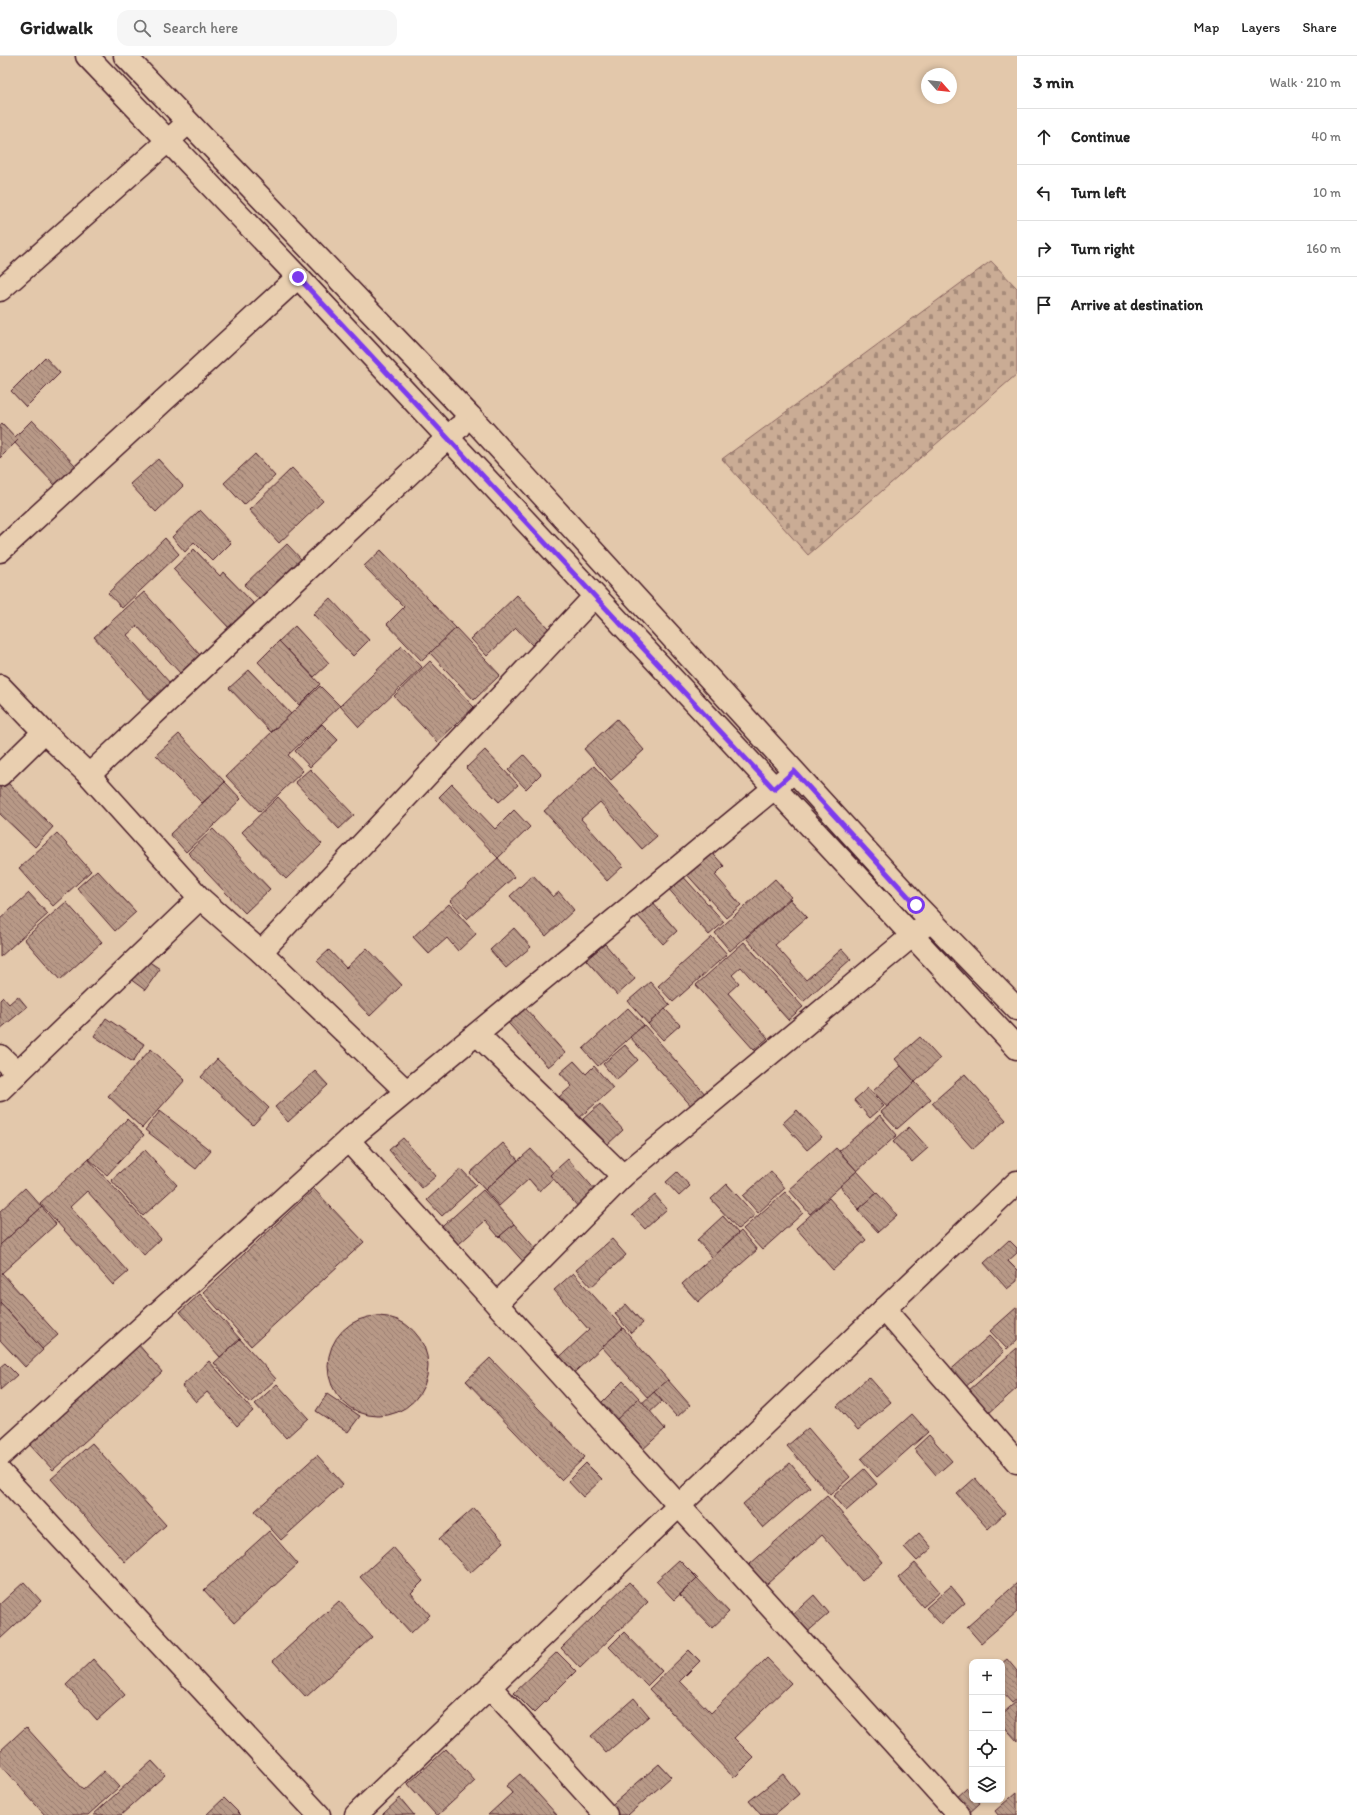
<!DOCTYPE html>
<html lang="en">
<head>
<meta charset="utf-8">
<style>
  body { margin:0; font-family:Itim,sans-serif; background:#f6f6f6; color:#222 }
  .controls { position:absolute; right:12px; bottom:12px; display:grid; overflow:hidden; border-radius:8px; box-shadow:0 2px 6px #0003 }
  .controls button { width:36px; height:36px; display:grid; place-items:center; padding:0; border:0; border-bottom:1px solid #e0e0e0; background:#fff; color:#222; font:20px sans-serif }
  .compass { position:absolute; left:921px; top:12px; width:36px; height:36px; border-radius:50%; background:#fff; box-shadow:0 2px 6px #0003; rotate:117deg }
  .stop { position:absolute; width:12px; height:12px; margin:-9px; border:3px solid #7c3aed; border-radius:50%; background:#fff }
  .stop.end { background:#7c3aed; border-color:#fff; box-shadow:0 1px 4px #0008 }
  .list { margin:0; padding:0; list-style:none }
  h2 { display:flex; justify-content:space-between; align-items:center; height:52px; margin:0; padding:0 16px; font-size:17px }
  h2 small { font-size:13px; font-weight:400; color:#767676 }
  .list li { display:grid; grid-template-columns:26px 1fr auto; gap:12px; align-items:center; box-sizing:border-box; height:56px; padding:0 16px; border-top:1px solid #e0e0e0 }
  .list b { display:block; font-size:15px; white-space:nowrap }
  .list em { font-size:13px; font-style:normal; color:#767676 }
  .icon { flex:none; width:22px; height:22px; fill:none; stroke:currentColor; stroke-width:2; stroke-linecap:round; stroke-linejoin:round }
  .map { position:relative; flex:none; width:1017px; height:1759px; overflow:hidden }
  header { display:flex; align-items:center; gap:24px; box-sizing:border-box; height:56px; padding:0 20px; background:#fff; border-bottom:1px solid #e0e0e0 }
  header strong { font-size:19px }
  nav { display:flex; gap:22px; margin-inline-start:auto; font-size:14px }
  .search { width:280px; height:36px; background:#f6f6f6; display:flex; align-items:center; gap:10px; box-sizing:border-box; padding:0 14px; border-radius:12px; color:#767676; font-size:15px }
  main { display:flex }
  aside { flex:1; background:#fff }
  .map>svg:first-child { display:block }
</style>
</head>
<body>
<header>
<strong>Gridwalk</strong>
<div class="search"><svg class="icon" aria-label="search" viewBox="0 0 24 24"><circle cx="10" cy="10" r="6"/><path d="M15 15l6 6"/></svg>Search here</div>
<nav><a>Map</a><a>Layers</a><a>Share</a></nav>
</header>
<main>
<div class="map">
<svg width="1017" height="1759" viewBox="0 0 1017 1759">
  <defs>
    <pattern id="cemetery-stones" width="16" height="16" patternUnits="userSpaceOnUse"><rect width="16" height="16" fill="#caac95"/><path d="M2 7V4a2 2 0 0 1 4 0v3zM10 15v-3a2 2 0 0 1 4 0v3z" fill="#a68b7a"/></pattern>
    <pattern id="building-back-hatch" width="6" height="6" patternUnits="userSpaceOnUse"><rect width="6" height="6" fill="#b89987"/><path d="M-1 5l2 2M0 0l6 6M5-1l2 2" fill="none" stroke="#987c6f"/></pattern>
  </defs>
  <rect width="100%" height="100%" fill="#e3c8ab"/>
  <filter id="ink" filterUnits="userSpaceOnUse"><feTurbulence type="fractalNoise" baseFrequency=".025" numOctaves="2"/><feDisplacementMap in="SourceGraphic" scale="8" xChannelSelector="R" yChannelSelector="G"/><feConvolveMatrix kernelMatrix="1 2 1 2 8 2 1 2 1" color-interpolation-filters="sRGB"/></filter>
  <g filter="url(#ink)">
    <path fill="url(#cemetery-stones)" stroke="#8a6660" d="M 991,205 L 1017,232 L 1017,318 L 808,499 L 722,403 Z"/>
    <g fill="url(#building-back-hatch)" stroke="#4a1f2b">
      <path d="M 45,301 L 60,317 L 26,351 L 11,335 Z"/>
      <path d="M 32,364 L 76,410 L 56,430 L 12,384 Z"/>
      <path d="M 2,367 L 18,384 L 0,402 L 0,369 Z"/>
      <path d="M 255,398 L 275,420 L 244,449 L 224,427 Z"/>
      <path d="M 158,403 L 183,430 L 156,456 L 130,428 Z"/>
      <path d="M 292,412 L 323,445 L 279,487 L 249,454 Z"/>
      <path d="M 200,454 L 231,487 L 213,505 L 194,486 L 185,496 L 172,481 Z"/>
      <path d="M 165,482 L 179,498 L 122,552 L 108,537 Z"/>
      <path d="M 287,488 L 302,504 L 260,544 L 244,529 Z"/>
      <path d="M 194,493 L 220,520 L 223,516 L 255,549 L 230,573 L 173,513 Z"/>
      <path d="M 381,494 L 456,572 L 422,605 L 387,568 L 404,551 L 364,510 Z"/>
      <path d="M 144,536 L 200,599 L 180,617 L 137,570 L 127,579 L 170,627 L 151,645 L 94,581 Z"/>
      <path d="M 517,539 L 549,573 L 532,589 L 516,572 L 487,600 L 471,583 Z"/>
      <path d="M 330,542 L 369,584 L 353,600 L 313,558 Z"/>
      <path d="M 295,570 L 329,607 L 314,621 L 279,585 Z"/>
      <path d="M 456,572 L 500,619 L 474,644 L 430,597 Z"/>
      <path d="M 279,585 L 320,628 L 299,649 L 258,606 Z"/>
      <path d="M 402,590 L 422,611 L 359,671 L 340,650 Z"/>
      <path d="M 430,605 L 474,651 L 437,686 L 394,640 Z"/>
      <path d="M 249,614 L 291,658 L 271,676 L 229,632 Z"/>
      <path d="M 320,630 L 340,650 L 288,699 L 303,715 L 260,756 L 226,720 Z"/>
      <path d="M 617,663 L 644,694 L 611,724 L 584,693 Z"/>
      <path d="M 322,668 L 338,684 L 310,711 L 295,695 Z"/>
      <path d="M 179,678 L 225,726 L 202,747 L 156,699 Z"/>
      <path d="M 485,694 L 518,729 L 499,746 L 466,712 Z"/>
      <path d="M 524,699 L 541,718 L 526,733 L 508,714 Z"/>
      <path d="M 594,710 L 657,780 L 642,793 L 600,746 L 581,763 L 623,810 L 607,825 L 544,755 Z"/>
      <path d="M 310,713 L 354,759 L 339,773 L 295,726 Z"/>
      <path d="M 6,725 L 53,771 L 35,791 L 0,758 L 0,731 Z"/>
      <path d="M 225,726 L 241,743 L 186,796 L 170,778 Z"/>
      <path d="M 452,728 L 495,773 L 514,754 L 530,771 L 498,802 L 439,741 Z"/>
      <path d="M 278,741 L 322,788 L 286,823 L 242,776 Z"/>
      <path d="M 213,773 L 270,833 L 245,857 L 188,797 Z"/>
      <path d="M 57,777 L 91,815 L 53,850 L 19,812 Z"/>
      <path d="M 708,792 L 724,810 L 715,819 L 741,849 L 726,862 L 683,814 Z"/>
      <path d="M 498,802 L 514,821 L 467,863 L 450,845 Z"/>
      <path d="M 97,814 L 136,856 L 115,875 L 77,832 Z"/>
      <path d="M 680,817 L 724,866 L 709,879 L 666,830 Z"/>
      <path d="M 533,819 L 553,841 L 559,836 L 574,854 L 546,880 L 510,840 Z"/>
      <path d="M 775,823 L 791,841 L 730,895 L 715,877 Z"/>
      <path d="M 29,837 L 48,858 L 0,901 L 0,863 Z"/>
      <path d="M 790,843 L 807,861 L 775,889 L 806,924 L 842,893 L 851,903 L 803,946 L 746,882 Z"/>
      <path d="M 66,846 L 102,886 L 60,924 L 24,883 Z"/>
      <path d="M 652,846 L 677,875 L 663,888 L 637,859 Z"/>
      <path d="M 449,848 L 476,878 L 458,895 L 447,882 L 429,898 L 413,881 Z"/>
      <path d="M 514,872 L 531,891 L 506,912 L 490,894 Z"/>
      <path d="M 712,881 L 727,898 L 673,946 L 658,930 Z"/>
      <path d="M 744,886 L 803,951 L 788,964 L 741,911 L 732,919 L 739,927 L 728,937 L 768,982 L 754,994 L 696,929 Z"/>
      <path d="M 605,888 L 635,923 L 617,939 L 586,904 Z"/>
      <path d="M 367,892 L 402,929 L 370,960 L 317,905 L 329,894 L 346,912 Z"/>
      <path d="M 145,903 L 160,913 L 145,934 L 130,923 Z"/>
      <path d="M 650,926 L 670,949 L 648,968 L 628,945 Z"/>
      <path d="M 18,940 L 27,951 L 0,973 L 0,944 L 3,941 L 9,948 Z"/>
      <path d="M 518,944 L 565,997 L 548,1011 L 501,959 Z"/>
      <path d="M 628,952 L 644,969 L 598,1010 L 583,993 Z"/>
      <path d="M 665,953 L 680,969 L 663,984 L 648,968 Z"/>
      <path d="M 106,962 L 144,988 L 133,1006 L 94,980 Z"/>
      <path d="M 644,969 L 707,1040 L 694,1053 L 630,981 Z"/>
      <path d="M 920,981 L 940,1003 L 915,1026 L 895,1003 Z"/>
      <path d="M 625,989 L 638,1004 L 616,1024 L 603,1008 Z"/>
      <path d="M 151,993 L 185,1024 L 142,1072 L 108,1040 Z"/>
      <path d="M 217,1003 L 269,1052 L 253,1069 L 201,1021 Z"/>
      <path d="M 574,1005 L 586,1018 L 594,1010 L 613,1032 L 578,1063 L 559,1041 L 572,1030 L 560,1017 Z"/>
      <path d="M 901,1010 L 915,1026 L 887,1051 L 873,1035 Z"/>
      <path d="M 315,1015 L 328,1029 L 288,1066 L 275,1051 Z"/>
      <path d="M 965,1018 L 1006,1064 L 973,1093 L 932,1047 Z"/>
      <path d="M 915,1026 L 931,1043 L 897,1073 L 881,1056 Z"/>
      <path d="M 868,1032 L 884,1050 L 870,1062 L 854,1044 Z"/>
      <path d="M 600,1048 L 623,1074 L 607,1089 L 583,1063 Z"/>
      <path d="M 797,1054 L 822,1081 L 807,1094 L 783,1067 Z"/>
      <path d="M 160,1055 L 211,1095 L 196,1113 L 145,1074 Z"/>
      <path d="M 880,1059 L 897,1079 L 857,1115 L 839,1095 Z"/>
      <path d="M 127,1063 L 144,1079 L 107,1119 L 89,1103 Z"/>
      <path d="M 909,1071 L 928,1092 L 912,1106 L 893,1086 Z"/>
      <path d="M 403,1082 L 436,1120 L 422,1132 L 389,1094 Z"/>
      <path d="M 503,1087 L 518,1104 L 485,1134 L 470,1117 Z"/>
      <path d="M 836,1092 L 857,1115 L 810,1158 L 789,1134 Z"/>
      <path d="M 531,1093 L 556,1120 L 539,1135 L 529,1123 L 499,1150 L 485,1134 Z"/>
      <path d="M 145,1094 L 177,1129 L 143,1160 L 111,1124 Z"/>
      <path d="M 88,1103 L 161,1183 L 144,1199 L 87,1135 L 70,1151 L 128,1216 L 113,1229 L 40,1147 Z"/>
      <path d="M 568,1103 L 598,1137 L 580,1153 L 550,1119 Z"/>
      <path d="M 461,1113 L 476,1129 L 442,1160 L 427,1144 Z"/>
      <path d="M 771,1115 L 785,1132 L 758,1157 L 743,1140 Z"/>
      <path d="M 857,1115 L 877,1137 L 859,1153 L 840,1130 Z"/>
      <path d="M 677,1116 L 690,1130 L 679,1140 L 666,1126 Z"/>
      <path d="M 727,1128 L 755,1159 L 738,1173 L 711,1143 Z"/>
      <path d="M 25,1132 L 42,1151 L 0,1189 L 0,1155 Z"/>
      <path d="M 314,1133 L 364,1186 L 251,1290 L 203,1236 Z"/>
      <path d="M 483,1134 L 514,1168 L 499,1181 L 485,1165 L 451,1195 L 435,1177 Z"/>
      <path d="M 785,1136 L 803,1157 L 762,1194 L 743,1173 Z"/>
      <path d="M 877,1137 L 897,1159 L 878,1176 L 858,1154 Z"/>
      <path d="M 655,1139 L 667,1153 L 645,1173 L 632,1159 Z"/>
      <path d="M 829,1142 L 866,1184 L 833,1214 L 796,1172 Z"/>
      <path d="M 42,1151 L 56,1168 L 2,1217 L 58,1279 L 42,1293 L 0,1246 L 0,1189 Z"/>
      <path d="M 723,1160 L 738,1177 L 712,1201 L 697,1184 Z"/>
      <path d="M 514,1168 L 542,1200 L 529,1212 L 500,1180 Z"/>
      <path d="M 741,1175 L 757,1194 L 698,1246 L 682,1228 Z"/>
      <path d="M 612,1183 L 626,1199 L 591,1231 L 576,1214 Z"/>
      <path d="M 1009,1184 L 1017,1192 L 1017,1197 L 1008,1205 L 1017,1214 L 1017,1225 L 1007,1233 L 984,1207 Z"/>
      <path d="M 573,1217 L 623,1272 L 567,1323 L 553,1307 L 589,1274 L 554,1234 Z"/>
      <path d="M 200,1238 L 240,1283 L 220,1301 L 180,1256 Z"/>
      <path d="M 0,1246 L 43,1294 L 25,1311 L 0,1284 Z"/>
      <path d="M 626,1248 L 643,1267 L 631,1277 L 615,1258 Z"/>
      <path d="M 1017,1251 L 1017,1284 L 1007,1293 L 990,1275 Z"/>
      <circle cx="378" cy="1310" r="50"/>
      <path d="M 623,1272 L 668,1324 L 648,1342 L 602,1291 Z"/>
      <path d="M 989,1280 L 1004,1296 L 961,1335 L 946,1318 Z"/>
      <path d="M 240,1283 L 276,1323 L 250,1347 L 214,1307 Z"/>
      <path d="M 138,1288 L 162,1316 L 53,1414 L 28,1387 Z"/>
      <path d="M 1017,1292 L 1017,1332 L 988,1358 L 968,1335 Z"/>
      <path d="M 490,1302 L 585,1401 L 561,1424 L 466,1325 Z"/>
      <path d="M 209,1305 L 253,1355 L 237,1370 L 207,1336 L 196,1346 L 182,1330 Z"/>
      <path d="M 5,1307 L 17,1319 L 0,1334 L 0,1311 Z"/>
      <path d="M 869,1321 L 891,1346 L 858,1374 L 837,1350 Z"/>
      <path d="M 668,1324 L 690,1349 L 677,1361 L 654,1336 Z"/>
      <path d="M 623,1325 L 639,1342 L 611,1371 L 594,1354 Z"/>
      <path d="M 277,1328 L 308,1362 L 286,1382 L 255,1348 Z"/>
      <path d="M 654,1336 L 662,1345 L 647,1359 L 639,1350 Z"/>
      <path d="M 327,1338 L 360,1360 L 348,1376 L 316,1355 Z"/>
      <path d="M 639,1342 L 665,1373 L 640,1396 L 614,1366 Z"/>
      <path d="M 912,1358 L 928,1376 L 877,1421 L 861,1403 Z"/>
      <path d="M 808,1372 L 850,1421 L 830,1439 L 787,1390 Z"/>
      <path d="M 929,1379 L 952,1405 L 936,1419 L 914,1393 Z"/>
      <path d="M 92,1387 L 166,1469 L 125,1506 L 51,1423 Z"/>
      <path d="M 317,1399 L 343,1428 L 281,1484 L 255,1455 Z"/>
      <path d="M 586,1407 L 602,1423 L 583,1441 L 568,1425 Z"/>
      <path d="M 790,1407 L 810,1431 L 763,1472 L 743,1448 Z"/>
      <path d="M 864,1413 L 877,1428 L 846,1455 L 833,1440 Z"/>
      <path d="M 975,1422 L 1005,1457 L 988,1473 L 957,1438 Z"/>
      <path d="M 827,1440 L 883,1506 L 862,1525 L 822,1479 L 758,1536 L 741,1516 Z"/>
      <path d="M 474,1452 L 504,1486 L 470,1517 L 439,1483 Z"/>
      <path d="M 269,1475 L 298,1508 L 234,1567 L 204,1534 Z"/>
      <path d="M 919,1477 L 932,1492 L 917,1505 L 904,1491 Z"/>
      <path d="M 393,1491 L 423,1525 L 411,1537 L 430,1559 L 411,1577 L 360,1521 Z"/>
      <path d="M 679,1504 L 697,1522 L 674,1544 L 656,1525 Z"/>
      <path d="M 915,1507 L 940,1536 L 923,1551 L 898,1522 Z"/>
      <path d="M 697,1522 L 729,1556 L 712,1572 L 680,1539 Z"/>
      <path d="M 24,1526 L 41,1545 L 0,1583 L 0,1548 Z"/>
      <path d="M 629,1526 L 648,1546 L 580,1612 L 561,1592 Z"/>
      <path d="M 1017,1527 L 1017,1556 L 981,1587 L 967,1571 Z"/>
      <path d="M 951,1530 L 965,1547 L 941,1568 L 926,1552 Z"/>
      <path d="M 814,1539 L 829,1557 L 804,1579 L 789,1562 Z"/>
      <path d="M 339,1545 L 372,1581 L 306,1641 L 273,1605 Z"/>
      <path d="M 624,1576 L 662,1615 L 647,1630 L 609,1591 Z"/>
      <path d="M 689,1594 L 700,1605 L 680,1625 L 711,1657 L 767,1602 L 791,1627 L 734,1682 L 754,1702 L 734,1722 L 649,1633 Z"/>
      <path d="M 557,1596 L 576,1615 L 534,1657 L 514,1637 Z"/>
      <path d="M 93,1603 L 125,1639 L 97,1664 L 66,1629 Z"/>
      <path d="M 1007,1603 L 1017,1615 L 1017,1643 L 1012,1647 L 1002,1636 L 1002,1607 Z"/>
      <path d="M 634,1642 L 649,1660 L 606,1697 L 591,1680 Z"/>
      <path d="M 1017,1645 L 1017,1685 L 1002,1668 L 1002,1658 Z"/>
      <path d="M 26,1671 L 83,1734 L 104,1715 L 119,1731 L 88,1759 L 45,1759 L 0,1709 L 0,1695 Z"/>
      <path d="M 446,1693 L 475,1725 L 438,1759 L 436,1759 L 408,1728 Z"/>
      <path d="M 152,1705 L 165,1719 L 121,1759 L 93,1759 Z"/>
      <path d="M 659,1708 L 671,1721 L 628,1759 L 612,1759 L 607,1753 Z"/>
      <path d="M 520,1718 L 557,1759 L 488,1759 L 512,1737 L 506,1730 Z"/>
      <path d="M 783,1718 L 799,1738 L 774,1759 L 761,1759 L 749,1745 Z"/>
      <path d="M 967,1732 L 972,1738 L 972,1744 L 978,1744 L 980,1747 L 967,1759 L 953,1745 Z"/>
      <path d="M 1017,1736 L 1017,1759 L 998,1759 L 995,1755 Z"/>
      <path d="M 224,1742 L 241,1759 L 206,1759 Z"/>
      <path d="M 400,1742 L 414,1759 L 383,1759 L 383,1758 Z"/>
    </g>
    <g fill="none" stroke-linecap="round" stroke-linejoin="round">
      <defs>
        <g id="minor">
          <path d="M 87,0 L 298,221 L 1017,992"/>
          <path d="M 125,0 L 470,360 L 916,849 L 1017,953"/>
          <path d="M 0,234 L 180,74"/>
          <path d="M 0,495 L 298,221"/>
          <path d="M 0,630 L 44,676 L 89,719 L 200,842 L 261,896 L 406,1035"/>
          <path d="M 0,719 L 44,676"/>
          <path d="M 89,719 L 459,371"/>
          <path d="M 261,896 L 595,540"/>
          <path d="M 477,978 L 623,1120"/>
          <path d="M 0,1000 L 18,1017"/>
          <path d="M 0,1034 L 200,842"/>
          <path d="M 348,1084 L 959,1759"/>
          <path d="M 497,1248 L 623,1120 L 924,870"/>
          <path d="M 884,1253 L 1017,1406"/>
          <path d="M 0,1400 L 348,1084 L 785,723"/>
          <path d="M 0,1416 L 319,1759"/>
          <path d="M 490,1631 L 606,1759"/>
          <path d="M 356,1759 L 1017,1126"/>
        </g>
      </defs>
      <use href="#minor" stroke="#4a1f2b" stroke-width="25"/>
      <use href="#minor" stroke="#e9cfb0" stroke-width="22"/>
    </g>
  </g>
  <g fill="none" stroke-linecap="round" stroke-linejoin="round" filter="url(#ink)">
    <path stroke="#7c3aed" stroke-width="5" d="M 298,221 L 774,733 L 794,715 L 916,849"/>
  </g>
</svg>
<div class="controls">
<button>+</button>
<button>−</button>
<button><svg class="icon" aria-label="locate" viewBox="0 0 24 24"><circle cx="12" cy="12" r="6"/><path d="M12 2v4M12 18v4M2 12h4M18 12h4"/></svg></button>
<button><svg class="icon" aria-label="layers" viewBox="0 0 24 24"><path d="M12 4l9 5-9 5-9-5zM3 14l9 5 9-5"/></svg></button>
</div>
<svg class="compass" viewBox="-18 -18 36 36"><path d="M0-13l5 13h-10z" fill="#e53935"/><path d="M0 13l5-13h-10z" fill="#767676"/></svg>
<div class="stop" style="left:916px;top:849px"></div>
<div class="stop end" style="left:298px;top:221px"></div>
</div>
<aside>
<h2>3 min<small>Walk · 210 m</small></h2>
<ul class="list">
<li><svg class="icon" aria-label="ahead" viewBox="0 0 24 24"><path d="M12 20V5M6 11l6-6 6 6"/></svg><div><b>Continue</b></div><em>40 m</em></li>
<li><svg class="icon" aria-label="left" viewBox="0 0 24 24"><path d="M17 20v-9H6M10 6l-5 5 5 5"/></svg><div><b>Turn left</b></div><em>10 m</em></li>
<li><svg class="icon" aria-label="right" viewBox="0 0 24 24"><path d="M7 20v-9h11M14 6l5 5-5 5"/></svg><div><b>Turn right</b></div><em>160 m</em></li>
<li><svg class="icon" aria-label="arrive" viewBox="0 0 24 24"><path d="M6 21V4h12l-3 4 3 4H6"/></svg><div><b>Arrive at destination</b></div></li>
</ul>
</aside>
</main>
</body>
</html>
